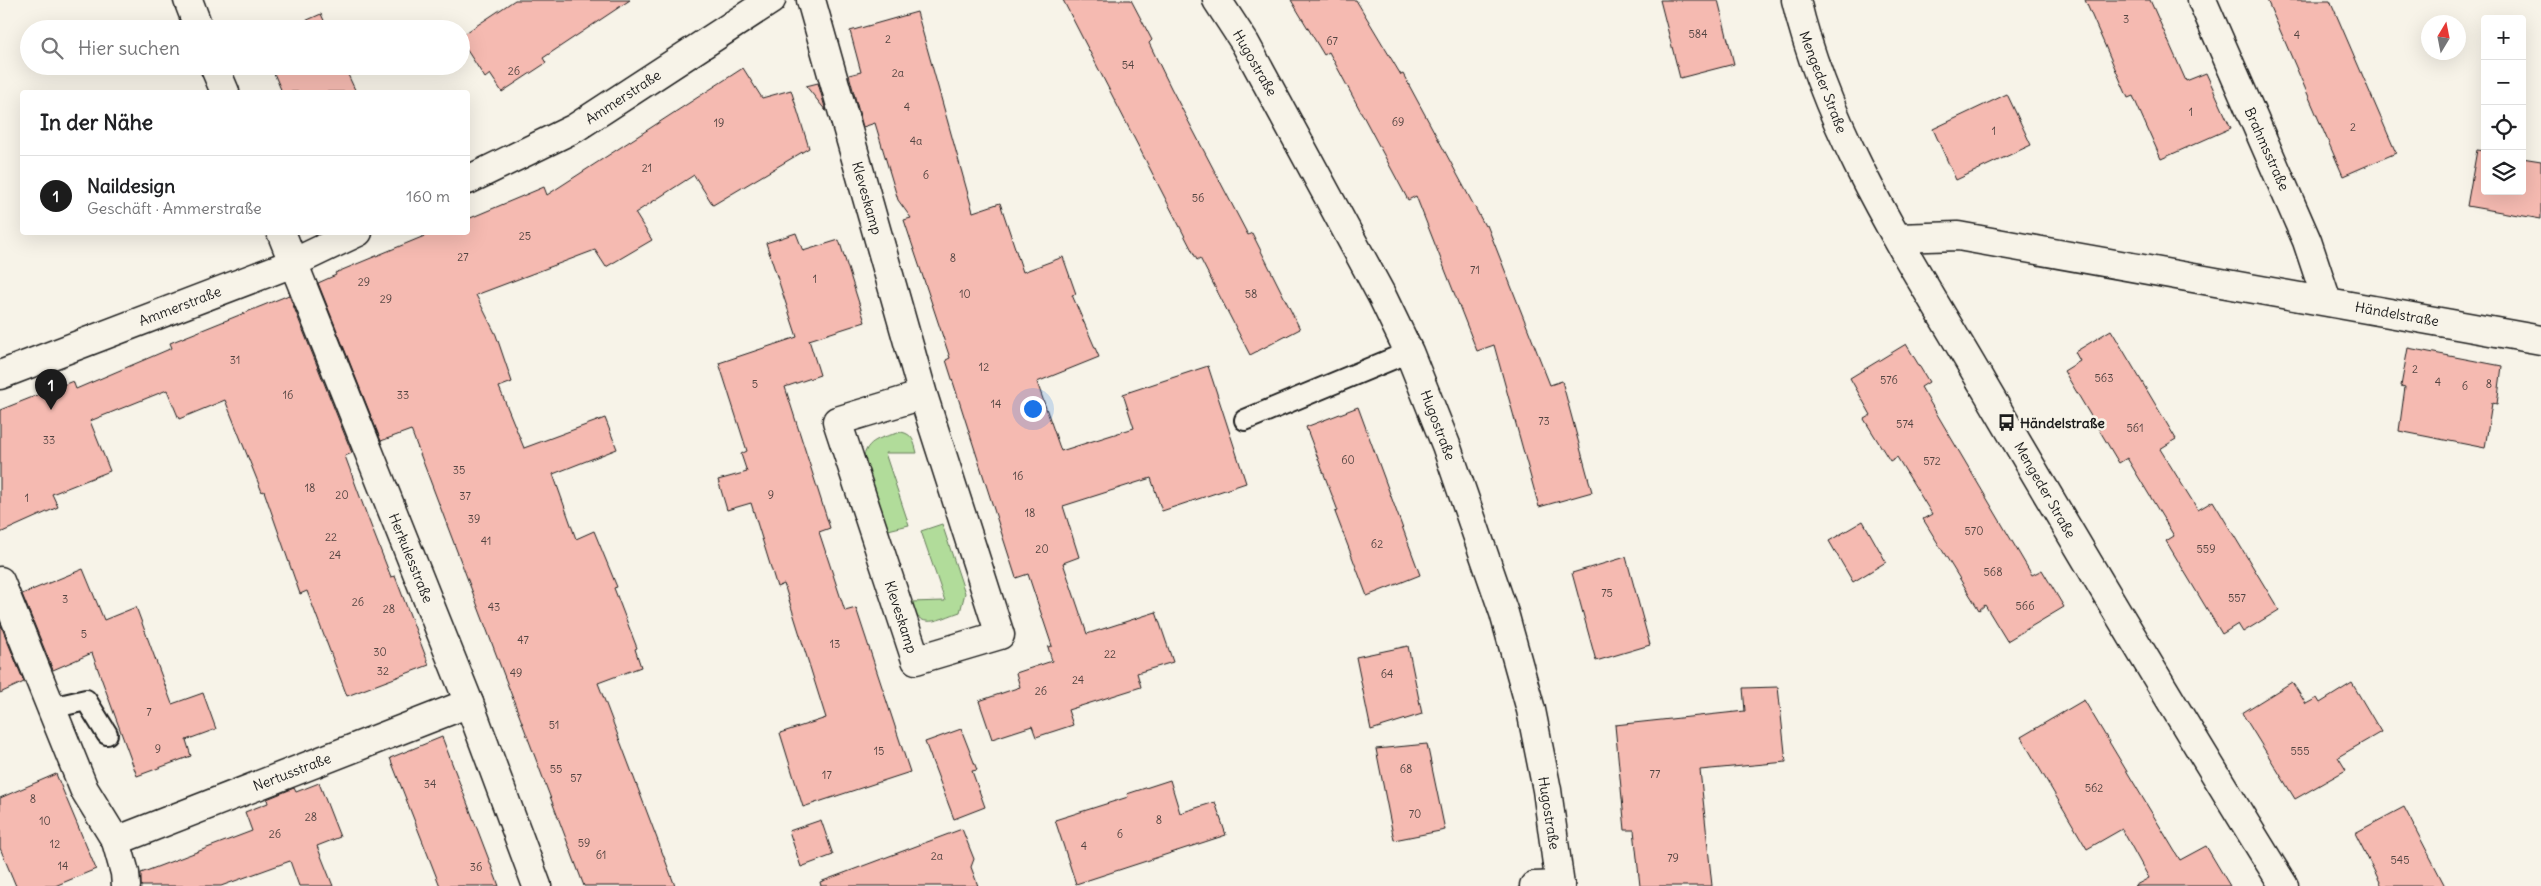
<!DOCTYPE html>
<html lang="de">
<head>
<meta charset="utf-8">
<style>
  body { margin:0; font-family:Delius,sans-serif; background:#f6f6f6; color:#202124 }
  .controls { position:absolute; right:15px; top:15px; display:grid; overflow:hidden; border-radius:5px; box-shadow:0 5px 20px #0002 }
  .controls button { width:45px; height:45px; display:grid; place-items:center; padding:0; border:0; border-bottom:1px solid #e0e0e0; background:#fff; color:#202124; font:25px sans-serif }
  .compass { position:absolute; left:2421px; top:15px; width:45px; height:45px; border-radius:50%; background:#fff; box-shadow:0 5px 20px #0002; rotate:10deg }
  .you { position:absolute; left:1032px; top:408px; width:18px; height:18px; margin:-12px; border:4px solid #fff; border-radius:50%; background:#1a73e8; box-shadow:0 0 0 8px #1a73e833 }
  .badge { display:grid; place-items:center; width:32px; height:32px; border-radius:50%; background:#1c1c1c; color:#fff; font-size:16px; font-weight:700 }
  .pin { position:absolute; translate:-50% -41px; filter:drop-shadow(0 1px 2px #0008) }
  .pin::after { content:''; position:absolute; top:26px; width:18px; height:15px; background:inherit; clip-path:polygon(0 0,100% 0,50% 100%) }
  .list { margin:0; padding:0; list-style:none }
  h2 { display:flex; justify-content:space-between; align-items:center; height:65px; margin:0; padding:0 20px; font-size:21px }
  h2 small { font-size:16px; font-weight:400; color:#757577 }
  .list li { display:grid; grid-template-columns:32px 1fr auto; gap:15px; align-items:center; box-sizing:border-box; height:80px; padding:0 20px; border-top:1px solid #e0e0e0 }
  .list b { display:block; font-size:19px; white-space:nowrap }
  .list p { margin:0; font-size:16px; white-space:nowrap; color:#757577 }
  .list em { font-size:16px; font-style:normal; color:#757577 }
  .icon { flex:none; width:28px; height:28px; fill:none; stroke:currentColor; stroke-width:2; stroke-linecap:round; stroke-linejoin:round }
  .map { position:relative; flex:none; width:2541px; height:886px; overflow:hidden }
  .search { position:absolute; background:#fff; box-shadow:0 5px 20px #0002; left:20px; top:20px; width:450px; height:55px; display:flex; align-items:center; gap:12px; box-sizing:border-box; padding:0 18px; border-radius:28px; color:#757577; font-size:19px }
  .panel { position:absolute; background:#fff; box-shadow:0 5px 20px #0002; left:20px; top:90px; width:450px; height:145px; border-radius:5px }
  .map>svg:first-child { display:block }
</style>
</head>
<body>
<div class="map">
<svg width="2541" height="886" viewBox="0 0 2541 886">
  <rect width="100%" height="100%" fill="#f7f3e8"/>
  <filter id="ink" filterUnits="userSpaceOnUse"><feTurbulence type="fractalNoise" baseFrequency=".02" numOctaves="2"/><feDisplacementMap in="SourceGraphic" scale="10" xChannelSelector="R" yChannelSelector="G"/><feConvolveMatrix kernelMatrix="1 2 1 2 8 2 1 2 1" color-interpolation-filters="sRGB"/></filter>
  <g filter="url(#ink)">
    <g fill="#b1dc9a" stroke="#667c5b">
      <path d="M 901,432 C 913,434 914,442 917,453 L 885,453 L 909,525 L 888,530 L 864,456 C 868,438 886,437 901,432 Z"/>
      <path d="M 942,524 L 965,593 L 960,612 C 939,619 919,633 910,602 L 945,601 L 921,531 Z"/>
    </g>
    <g fill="#f5bab1" stroke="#1c1c1c">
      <path d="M 515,0 L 630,0 L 543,58 L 546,63 L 502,92 L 490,74 L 485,78 L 461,41 L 461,36 Z"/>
      <path d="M 1063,0 L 1131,0 L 1152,40 L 1149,43 L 1171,88 L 1248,235 L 1252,233 L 1300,329 L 1250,355 L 1200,258 L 1197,260 Z"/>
      <path d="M 1291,0 L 1356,0 L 1401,75 L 1403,74 L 1485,226 L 1487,225 L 1550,385 L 1562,381 L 1592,492 L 1539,507 L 1494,345 L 1477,351 L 1416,196 L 1408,200 L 1329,52 L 1324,55 Z"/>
      <path d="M 1660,0 L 1718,0 L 1734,64 L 1680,78 Z"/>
      <path d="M 2085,0 L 2150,0 L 2186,81 L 2206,73 L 2231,128 L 2161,159 L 2133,96 L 2128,98 Z"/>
      <path d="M 2267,0 L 2330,0 L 2396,153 L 2343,176 Z"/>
      <path d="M 917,12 L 973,212 L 1000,203 L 1023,272 L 1063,257 L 1076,294 L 1072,295 L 1099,357 L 1037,382 L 1061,451 L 1134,428 L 1123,394 L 1208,366 L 1246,483 L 1162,511 L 1151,478 L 1063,506 L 1079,557 L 1063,563 L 1087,634 L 1156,612 L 1173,662 L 1137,673 L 1141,687 L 1068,710 L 1073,725 L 1036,737 L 1032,726 L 992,739 L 979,701 L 1020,687 L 1016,673 L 1052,661 L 1048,647 L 1052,646 L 1028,574 L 1016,578 L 946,360 L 950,358 L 904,220 L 911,218 L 898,200 L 875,123 L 863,127 L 849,75 L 861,72 L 850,31 Z"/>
      <path d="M 321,14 L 328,29 L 287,29 Z"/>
      <path d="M 271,66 L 344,66 L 356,92 L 282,92 Z"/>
      <path d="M 743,68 L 762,98 L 791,90 L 809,148 L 713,205 L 694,175 L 635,213 L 652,240 L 606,267 L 595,250 L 476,295 L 496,335 L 512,382 L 499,387 L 524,448 L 605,418 L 617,449 L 553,474 L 576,539 L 594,531 L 617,587 L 614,588 L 637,648 L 635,649 L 641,667 L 598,683 L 675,886 L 584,886 L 411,430 L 381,441 L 318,283 L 336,275 L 335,273 L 434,232 L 468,232 L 468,219 L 544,187 L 547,195 Z"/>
      <path d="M 818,83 L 826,111 L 806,86 Z"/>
      <path d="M 2007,94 L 2031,145 L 1956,180 L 1933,129 Z"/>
      <path d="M 2477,150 L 2485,151 L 2485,191 L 2522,191 L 2522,158 L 2541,161 L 2541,219 L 2467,206 Z"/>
      <path d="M 796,233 L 803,251 L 839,240 L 865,322 L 809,340 L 820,375 L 785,387 L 830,528 L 819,532 L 845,611 L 856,608 L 910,772 L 803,807 L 780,733 L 826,718 L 784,584 L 777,587 L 751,503 L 727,510 L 718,480 L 747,472 L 741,454 L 747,451 L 719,363 L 797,337 L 766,243 Z"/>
      <path d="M 289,295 L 352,453 L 345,456 L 366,513 L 391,577 L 395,576 L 429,665 L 347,696 L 307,591 L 300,594 L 264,491 L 262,492 L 225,400 L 179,419 L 167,390 L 90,421 L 110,471 L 52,494 L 58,507 L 0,533 L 0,410 L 73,381 L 76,389 L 172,348 L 170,343 Z"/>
      <path d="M 2111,330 L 2176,439 L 2160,449 L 2198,510 L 2213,501 L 2279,610 L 2243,632 L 2238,624 L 2222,634 L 2166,541 L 2174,536 L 2127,458 L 2119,463 L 2064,371 L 2080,361 L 2075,352 Z"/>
      <path d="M 1906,344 L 1929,382 L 1921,387 L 2032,575 L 2042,570 L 2064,607 L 2007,641 L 1985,605 L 1979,610 L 1923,519 L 1932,514 L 1897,457 L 1890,461 L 1864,419 L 1871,415 L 1850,378 Z"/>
      <path d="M 2408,348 L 2502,366 L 2497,404 L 2492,403 L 2485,448 L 2399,431 L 2405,387 L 2401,386 Z"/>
      <path d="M 1358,407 L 1420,575 L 1367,596 L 1335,512 L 1338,511 L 1306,427 Z"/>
      <path d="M 1863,521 L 1886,562 L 1853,582 L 1829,541 Z"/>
      <path d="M 1626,557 L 1650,645 L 1596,661 L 1572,573 Z"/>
      <path d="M 83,569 L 104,620 L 136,607 L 172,704 L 203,693 L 216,729 L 186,740 L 191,756 L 137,776 L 92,653 L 53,670 L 22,594 Z"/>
      <path d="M 0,623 L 24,682 L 0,693 Z"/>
      <path d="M 1408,646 L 1422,714 L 1371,730 L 1356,657 Z"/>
      <path d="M 2292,682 L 2306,704 L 2317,698 L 2320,703 L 2352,683 L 2381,732 L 2338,757 L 2346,770 L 2295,799 L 2242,713 Z"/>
      <path d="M 1778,687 L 1786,762 L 1700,770 L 1712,886 L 1640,886 L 1634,830 L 1625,830 L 1615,725 L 1745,711 L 1743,688 Z"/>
      <path d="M 2084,700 L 2180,860 L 2206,846 L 2230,886 L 2134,886 L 2149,878 L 2122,829 L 2087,849 L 2021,737 Z"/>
      <path d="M 961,729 L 977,770 L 972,771 L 985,807 L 954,819 L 925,742 Z"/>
      <path d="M 442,737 L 499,886 L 440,886 L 390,758 Z"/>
      <path d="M 1427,744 L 1445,830 L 1394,840 L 1376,749 Z"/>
      <path d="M 56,774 L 96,869 L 55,886 L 16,886 L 0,848 L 0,798 Z"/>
      <path d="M 1170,780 L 1180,813 L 1215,802 L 1226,835 L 1076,884 L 1055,820 L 1128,797 L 1127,794 Z"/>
      <path d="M 319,783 L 340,837 L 317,846 L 333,886 L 299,886 L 290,861 L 221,886 L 141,886 L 141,873 L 252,831 L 245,812 L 268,803 L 267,799 L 294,788 L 296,792 Z"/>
      <path d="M 2404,807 L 2445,886 L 2382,886 L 2355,833 Z"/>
      <path d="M 821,820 L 833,855 L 801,867 L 789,831 Z"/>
      <path d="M 962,829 L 974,859 L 971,867 L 978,886 L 821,886 L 820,882 Z"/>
    </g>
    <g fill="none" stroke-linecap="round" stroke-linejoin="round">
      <defs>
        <g id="lane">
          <path d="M 1245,420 L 1409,352"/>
          <path d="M 51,708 L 86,700 L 107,734"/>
        </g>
        <g id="street">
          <path d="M 188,0 L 199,29"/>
          <path d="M 811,0 L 923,395 L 1000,635 L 916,660 L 837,421 L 923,395"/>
          <path d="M 1217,0 L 1245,43 L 1382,296 L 1409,352 L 1446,445 L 1504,613 L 1531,710 L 1547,790 L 1560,886"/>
          <path d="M 1796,0 C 1829,139 1911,261 1982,383 C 2081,552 2181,720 2284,886"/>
          <path d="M 2202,0 L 2307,241 L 2327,301"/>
          <path d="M 214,66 L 225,92"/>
          <path d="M 468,180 L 575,128 L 771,0"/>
          <path d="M 281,232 L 469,703 L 537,886"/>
          <path d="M 1898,238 L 1958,236 L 2541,340"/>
          <path d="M 0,375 L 293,263 L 358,232"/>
          <path d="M 0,581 L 84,789 L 116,841 L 469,703"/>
          <path d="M 116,841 L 125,873 L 126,886"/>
          <path d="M 1534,886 L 1560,885"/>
        </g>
      </defs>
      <use href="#lane" stroke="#1c1c1c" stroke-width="24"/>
      <use href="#street" stroke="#1c1c1c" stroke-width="31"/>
      <use href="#lane" stroke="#f7f3e8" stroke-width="20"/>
      <use href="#street" stroke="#f7f3e8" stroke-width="28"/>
    </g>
  </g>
  <defs>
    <symbol id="bus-bare" viewBox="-9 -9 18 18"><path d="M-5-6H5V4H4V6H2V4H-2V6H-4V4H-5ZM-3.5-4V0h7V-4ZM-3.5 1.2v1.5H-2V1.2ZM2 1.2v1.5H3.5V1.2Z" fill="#1c1c1c" stroke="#f7f3e8" stroke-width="2.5" paint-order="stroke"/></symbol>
  </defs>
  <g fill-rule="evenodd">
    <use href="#bus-bare" x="1994" y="410" width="25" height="25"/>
  </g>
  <g text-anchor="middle" stroke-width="5" stroke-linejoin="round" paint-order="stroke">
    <g font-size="11" fill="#524441">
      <text x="2126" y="23">3</text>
      <text x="1698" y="38">584</text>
      <text x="2297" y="39">4</text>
      <text x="888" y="43">2</text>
      <text x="1332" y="45">67</text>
      <text x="1128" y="69">54</text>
      <text x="514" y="75">26</text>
      <text x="898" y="77">2a</text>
      <text x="907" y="111">4</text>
      <text x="2191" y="116">1</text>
      <text x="1398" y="126">69</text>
      <text x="719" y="127">19</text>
      <text x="2353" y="131">2</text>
      <text x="1994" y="135">1</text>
      <text x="916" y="145">4a</text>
      <text x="647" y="172">21</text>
      <text x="926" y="179">6</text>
      <text x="1198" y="202">56</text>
      <text x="525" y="240">25</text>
      <text x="463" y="261">27</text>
      <text x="953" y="262">8</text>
      <text x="1475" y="274">71</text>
      <text x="815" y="283">1</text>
      <text x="364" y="286">29</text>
      <text x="965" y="298">10</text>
      <text x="1251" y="298">58</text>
      <text x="386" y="303">29</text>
      <text x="235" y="364">31</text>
      <text x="984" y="371">12</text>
      <text x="2415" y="373">2</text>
      <text x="2104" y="382">563</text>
      <text x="1889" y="384">576</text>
      <text x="2438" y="386">4</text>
      <text x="755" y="388">5</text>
      <text x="2489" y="388">8</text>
      <text x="2465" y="390">6</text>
      <text x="288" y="399">16</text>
      <text x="403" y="399">33</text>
      <text x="996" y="408">14</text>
      <text x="1544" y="425">73</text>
      <text x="1905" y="428">574</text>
      <text x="2135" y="432">561</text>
      <text x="49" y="444">33</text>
      <text x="1348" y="464">60</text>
      <text x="1932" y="465">572</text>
      <text x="459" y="474">35</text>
      <text x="1018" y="480">16</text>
      <text x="310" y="492">18</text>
      <text x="342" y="499">20</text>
      <text x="771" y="499">9</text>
      <text x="465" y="500">37</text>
      <text x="27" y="502">1</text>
      <text x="1030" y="517">18</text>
      <text x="474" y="523">39</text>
      <text x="1974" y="535">570</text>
      <text x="331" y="541">22</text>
      <text x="486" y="545">41</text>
      <text x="1377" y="548">62</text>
      <text x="1042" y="553">20</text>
      <text x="2206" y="553">559</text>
      <text x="335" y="559">24</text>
      <text x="1993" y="576">568</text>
      <text x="1607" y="597">75</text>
      <text x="2237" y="602">557</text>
      <text x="65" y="603">3</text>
      <text x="358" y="606">26</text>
      <text x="2025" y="610">566</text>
      <text x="494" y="611">43</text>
      <text x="389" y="613">28</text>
      <text x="84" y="638">5</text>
      <text x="523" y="644">47</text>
      <text x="835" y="648">13</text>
      <text x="380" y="656">30</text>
      <text x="1110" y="658">22</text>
      <text x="383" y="675">32</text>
      <text x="516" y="677">49</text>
      <text x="1387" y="678">64</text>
      <text x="1078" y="684">24</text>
      <text x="1041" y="695">26</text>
      <text x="149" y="716">7</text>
      <text x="554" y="729">51</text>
      <text x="158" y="753">9</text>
      <text x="879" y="755">15</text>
      <text x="2300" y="755">555</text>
      <text x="556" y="773">55</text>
      <text x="1406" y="773">68</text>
      <text x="1655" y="778">77</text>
      <text x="827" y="779">17</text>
      <text x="576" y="782">57</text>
      <text x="430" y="788">34</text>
      <text x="2094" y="792">562</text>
      <text x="33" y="803">8</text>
      <text x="1415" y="818">70</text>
      <text x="311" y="821">28</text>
      <text x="1159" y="824">8</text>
      <text x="45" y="825">10</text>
      <text x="275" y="838">26</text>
      <text x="1120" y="838">6</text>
      <text x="584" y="847">59</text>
      <text x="55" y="848">12</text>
      <text x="1084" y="850">4</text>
      <text x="601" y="859">61</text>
      <text x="937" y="860">2a</text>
      <text x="1673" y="862">79</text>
      <text x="2400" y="864">545</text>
      <text x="63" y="870">14</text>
      <text x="476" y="871">36</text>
    </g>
    <g font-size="14" fill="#1c1c1c" stroke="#f7f3e8">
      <text transform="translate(1255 63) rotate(60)" y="5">Hugostraße</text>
      <text transform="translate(1823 82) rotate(69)" y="5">Mengeder Straße</text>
      <text transform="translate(623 97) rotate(-33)" y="5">Ammerstraße</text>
      <text transform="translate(2267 149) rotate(66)" y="5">Brahmsstraße</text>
      <text transform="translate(867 198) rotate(74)" y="5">Kleveskamp</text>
      <text transform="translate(180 306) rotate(-21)" y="5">Ammerstraße</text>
      <text transform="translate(2397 314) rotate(10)" y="5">Händelstraße</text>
      <text transform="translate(1438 425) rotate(69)" y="5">Hugostraße</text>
      <text transform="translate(2045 490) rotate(60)" y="5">Mengeder Straße</text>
      <text transform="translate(411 558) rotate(68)" y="5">Herkulesstraße</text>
      <text transform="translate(901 617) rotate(72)" y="5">Kleveskamp</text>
      <text transform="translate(292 772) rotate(-21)" y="5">Nertusstraße</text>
      <text transform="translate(1549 813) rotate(81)" y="5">Hugostraße</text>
    </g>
    <g font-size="14" font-weight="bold" fill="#1c1c1c" stroke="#f7f3e8" text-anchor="start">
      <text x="2020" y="428">Händelstraße</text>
    </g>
  </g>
</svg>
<div class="controls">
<button>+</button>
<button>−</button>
<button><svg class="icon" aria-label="locate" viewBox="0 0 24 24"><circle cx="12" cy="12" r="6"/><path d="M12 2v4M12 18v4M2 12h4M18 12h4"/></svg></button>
<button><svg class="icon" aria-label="layers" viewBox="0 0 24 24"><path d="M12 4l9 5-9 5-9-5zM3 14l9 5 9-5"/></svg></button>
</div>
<svg class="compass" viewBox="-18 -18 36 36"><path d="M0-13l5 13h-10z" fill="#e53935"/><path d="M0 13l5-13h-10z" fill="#757577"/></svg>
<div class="you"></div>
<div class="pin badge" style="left:51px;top:410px">1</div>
<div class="search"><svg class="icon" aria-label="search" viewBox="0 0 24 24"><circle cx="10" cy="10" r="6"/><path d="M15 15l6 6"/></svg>Hier suchen</div>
<section class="panel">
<h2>In der Nähe<small></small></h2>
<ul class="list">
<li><span class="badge">1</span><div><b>Naildesign</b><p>Geschäft · Ammerstraße</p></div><em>160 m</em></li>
</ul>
</section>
</div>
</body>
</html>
